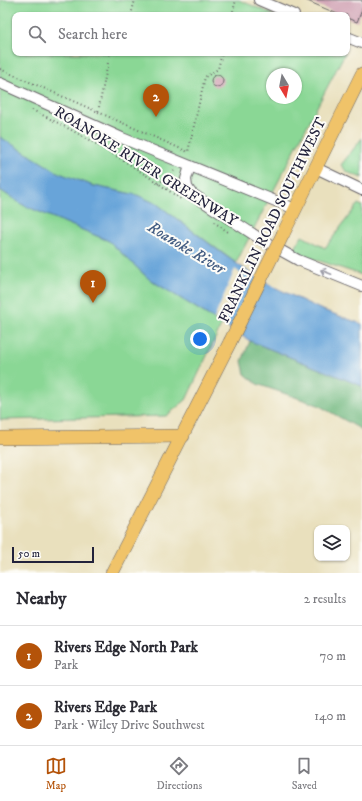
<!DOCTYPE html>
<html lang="en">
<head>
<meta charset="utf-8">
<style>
  body { margin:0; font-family:"IM FELL DW Pica",serif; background:#f2f2f3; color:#2b2b33 }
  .controls { position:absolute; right:12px; bottom:12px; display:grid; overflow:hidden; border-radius:8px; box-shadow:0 1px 3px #0004 }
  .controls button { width:36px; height:36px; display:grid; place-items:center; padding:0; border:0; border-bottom:1px solid #e1e1e2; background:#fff; color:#2b2b33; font:20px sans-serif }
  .compass { position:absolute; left:266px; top:68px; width:36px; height:36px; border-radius:50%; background:#fff; box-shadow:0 1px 3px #0004; rotate:170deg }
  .scale { position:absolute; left:12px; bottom:10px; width:82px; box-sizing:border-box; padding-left:4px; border:2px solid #22223b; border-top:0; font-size:11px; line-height:14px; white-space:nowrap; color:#22223b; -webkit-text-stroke:3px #fdfcf7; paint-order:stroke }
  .you { position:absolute; left:200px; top:339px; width:14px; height:14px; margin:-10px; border:3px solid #fff; border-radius:50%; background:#1a73e8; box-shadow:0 0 0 6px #1a73e833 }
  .badge { display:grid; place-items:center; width:26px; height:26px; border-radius:50%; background:#b45309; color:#fff; font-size:13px; font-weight:700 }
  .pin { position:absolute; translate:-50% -33px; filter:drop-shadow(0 1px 2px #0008) }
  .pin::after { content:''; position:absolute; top:21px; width:14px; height:12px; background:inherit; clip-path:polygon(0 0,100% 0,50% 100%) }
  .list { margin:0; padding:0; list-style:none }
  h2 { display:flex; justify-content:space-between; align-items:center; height:52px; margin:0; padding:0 16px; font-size:17px }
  h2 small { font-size:13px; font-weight:400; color:#7c7c81 }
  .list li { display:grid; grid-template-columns:26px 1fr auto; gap:12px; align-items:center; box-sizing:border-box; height:60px; padding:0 16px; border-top:1px solid #e1e1e2 }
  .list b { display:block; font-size:15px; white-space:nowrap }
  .list p { margin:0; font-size:13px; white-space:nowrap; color:#7c7c81 }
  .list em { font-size:13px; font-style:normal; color:#7c7c81 }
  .icon { flex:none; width:22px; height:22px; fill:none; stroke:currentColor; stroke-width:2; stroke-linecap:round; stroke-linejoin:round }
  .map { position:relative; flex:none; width:362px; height:573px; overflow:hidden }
  .search { position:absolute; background:#fff; box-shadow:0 1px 3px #0004; left:12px; right:12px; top:12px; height:44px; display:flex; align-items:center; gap:10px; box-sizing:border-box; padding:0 14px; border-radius:8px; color:#7c7c81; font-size:15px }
  .sheet { height:172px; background:#fff }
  nav { display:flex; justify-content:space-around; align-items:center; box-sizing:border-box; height:56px; border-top:1px solid #e1e1e2; background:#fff; font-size:11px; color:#7c7c81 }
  nav a { display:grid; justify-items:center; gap:2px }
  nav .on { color:#b45309 }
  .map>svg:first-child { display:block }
</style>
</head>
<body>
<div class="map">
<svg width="362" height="573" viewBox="0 0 362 573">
  <rect width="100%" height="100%" fill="#fdfcf7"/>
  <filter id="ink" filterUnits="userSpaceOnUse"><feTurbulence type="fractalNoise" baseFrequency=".025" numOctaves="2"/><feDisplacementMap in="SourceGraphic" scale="8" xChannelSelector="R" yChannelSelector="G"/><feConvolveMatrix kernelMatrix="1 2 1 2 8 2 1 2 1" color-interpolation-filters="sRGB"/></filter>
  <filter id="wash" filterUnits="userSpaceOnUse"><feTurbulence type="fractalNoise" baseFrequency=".012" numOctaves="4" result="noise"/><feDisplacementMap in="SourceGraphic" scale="16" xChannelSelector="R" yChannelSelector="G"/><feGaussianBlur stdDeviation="0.9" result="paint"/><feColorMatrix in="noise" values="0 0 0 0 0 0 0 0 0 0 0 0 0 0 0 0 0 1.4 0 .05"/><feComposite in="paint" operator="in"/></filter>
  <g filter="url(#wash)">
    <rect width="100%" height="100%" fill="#e9e0bd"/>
    <g fill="#8ad795" stroke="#567c68" fill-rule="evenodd">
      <path d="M 0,0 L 239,0 L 275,15 L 15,15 L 15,53 L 345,53 L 236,263 L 157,204 L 137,195 L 94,186 L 59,173 L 0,137 ZM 272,74 L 296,74 L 296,98 L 272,98 Z"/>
      <path d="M 362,138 L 362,178 L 347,172 L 341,165 Z"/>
      <path d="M 0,190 L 23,205 L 109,241 L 149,279 L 222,324 L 186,400 L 166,416 L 0,420 Z"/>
      <path d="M 358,204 L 362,206 L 362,275 L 293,252 L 302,236 L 325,248 Z"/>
    </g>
    <path fill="#6fb87e" stroke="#486d5c" d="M 250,341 L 362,386 L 362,430 L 318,405 L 257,384 L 245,374 L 242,361 Z"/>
    <path fill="#68a4d9" stroke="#45638a" d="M 0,137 L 59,173 L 94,186 L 137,195 L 157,204 L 223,254 L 262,281 L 320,309 L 362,324 L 362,386 L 250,341 L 149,279 L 109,241 L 23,205 L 0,190 Z"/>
    <path fill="#e9e0bd" d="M 235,269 L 245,277 L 222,324 L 214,319 Z"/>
    <g id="blocks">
      <g fill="#cc9aae">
        <path d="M 305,0 L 362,0 L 362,10 L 357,22 L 347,18 L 347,15 L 340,15 Z"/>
        <circle cx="217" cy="81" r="6"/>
      </g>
    </g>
  </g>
  <g filter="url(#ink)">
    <use href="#blocks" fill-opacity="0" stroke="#686468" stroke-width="1"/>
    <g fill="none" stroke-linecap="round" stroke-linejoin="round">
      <defs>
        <g id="minor">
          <path d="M 259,0 L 294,15"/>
          <path d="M 347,37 L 362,43"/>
          <path d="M 0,83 L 122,138 L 295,209"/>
          <path d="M 190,166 L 186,179 L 187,187 L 191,193 L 210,206 L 262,240 L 298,260 L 362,286"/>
          <path d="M 316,168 L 362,190"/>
        </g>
        <g id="major">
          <path d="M 283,234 L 362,74"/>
          <path d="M 0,438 L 183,436"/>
          <path d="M 112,573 L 230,342"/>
        </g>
      </defs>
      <use href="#minor" stroke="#686468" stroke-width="12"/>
      <use href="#major" stroke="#686468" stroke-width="14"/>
      <g stroke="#686468" stroke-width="2" stroke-dasharray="1 3" stroke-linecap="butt">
        <path d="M 131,15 L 135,0"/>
        <path d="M 232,15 L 236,0"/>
        <path d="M 0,69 L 98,112 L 110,53"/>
        <path d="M 32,110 C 81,133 138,168 182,200"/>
        <path d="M 98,112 L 188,152 L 205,77 L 218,69 L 222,53"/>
        <path d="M 158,184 L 174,171"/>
        <path d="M 214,222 L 228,232"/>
      </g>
      <use href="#minor" stroke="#fff" stroke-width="10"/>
      <use href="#major" stroke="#f0c369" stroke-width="13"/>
      <defs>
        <path id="major-bridge" d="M 230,342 L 283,234"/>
      </defs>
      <use href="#major-bridge" stroke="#686468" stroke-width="14" stroke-linecap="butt"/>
      <use href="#major-bridge" stroke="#f0c369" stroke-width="13"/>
    </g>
    <defs><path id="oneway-shaft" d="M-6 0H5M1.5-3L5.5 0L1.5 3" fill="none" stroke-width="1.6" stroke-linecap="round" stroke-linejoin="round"/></defs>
    <use stroke="#9c9ca7" href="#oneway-shaft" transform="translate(326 272) rotate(-159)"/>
  </g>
  <g text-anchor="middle" stroke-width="4" stroke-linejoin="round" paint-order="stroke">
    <g font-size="15" fill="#22223b" stroke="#fdfcf7">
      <text transform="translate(146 166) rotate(32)" y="5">ROANOKE RIVER GREENWAY</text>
      <text transform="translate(272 220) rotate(-64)" y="5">FRANKLIN ROAD SOUTHWEST</text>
    </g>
    <g font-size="16" font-style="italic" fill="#425c82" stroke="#fdfcf7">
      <text transform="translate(187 247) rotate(31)" y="6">Roanoke River</text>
    </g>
  </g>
</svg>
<div class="controls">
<button><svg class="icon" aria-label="layers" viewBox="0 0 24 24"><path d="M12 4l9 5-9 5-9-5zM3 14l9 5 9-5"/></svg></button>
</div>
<svg class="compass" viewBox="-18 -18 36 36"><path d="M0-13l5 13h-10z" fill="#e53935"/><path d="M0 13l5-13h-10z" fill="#7c7c81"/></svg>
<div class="scale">50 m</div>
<div class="you"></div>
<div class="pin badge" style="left:93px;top:303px">1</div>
<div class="pin badge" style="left:156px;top:117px">2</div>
<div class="search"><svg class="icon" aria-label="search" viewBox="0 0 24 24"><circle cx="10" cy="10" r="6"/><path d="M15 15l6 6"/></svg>Search here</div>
</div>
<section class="sheet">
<h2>Nearby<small>2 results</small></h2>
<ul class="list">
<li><span class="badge">1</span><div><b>Rivers Edge North Park</b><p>Park</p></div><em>70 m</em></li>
<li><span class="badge">2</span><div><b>Rivers Edge Park</b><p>Park · Wiley Drive Southwest</p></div><em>140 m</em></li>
</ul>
</section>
<nav>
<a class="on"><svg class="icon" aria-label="map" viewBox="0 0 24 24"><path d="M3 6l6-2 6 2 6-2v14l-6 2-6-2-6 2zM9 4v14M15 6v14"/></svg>Map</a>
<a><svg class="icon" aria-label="directions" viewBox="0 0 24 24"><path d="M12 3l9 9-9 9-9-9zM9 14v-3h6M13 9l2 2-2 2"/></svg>Directions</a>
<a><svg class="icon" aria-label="saved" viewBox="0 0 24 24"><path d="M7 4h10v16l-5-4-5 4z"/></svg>Saved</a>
</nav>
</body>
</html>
